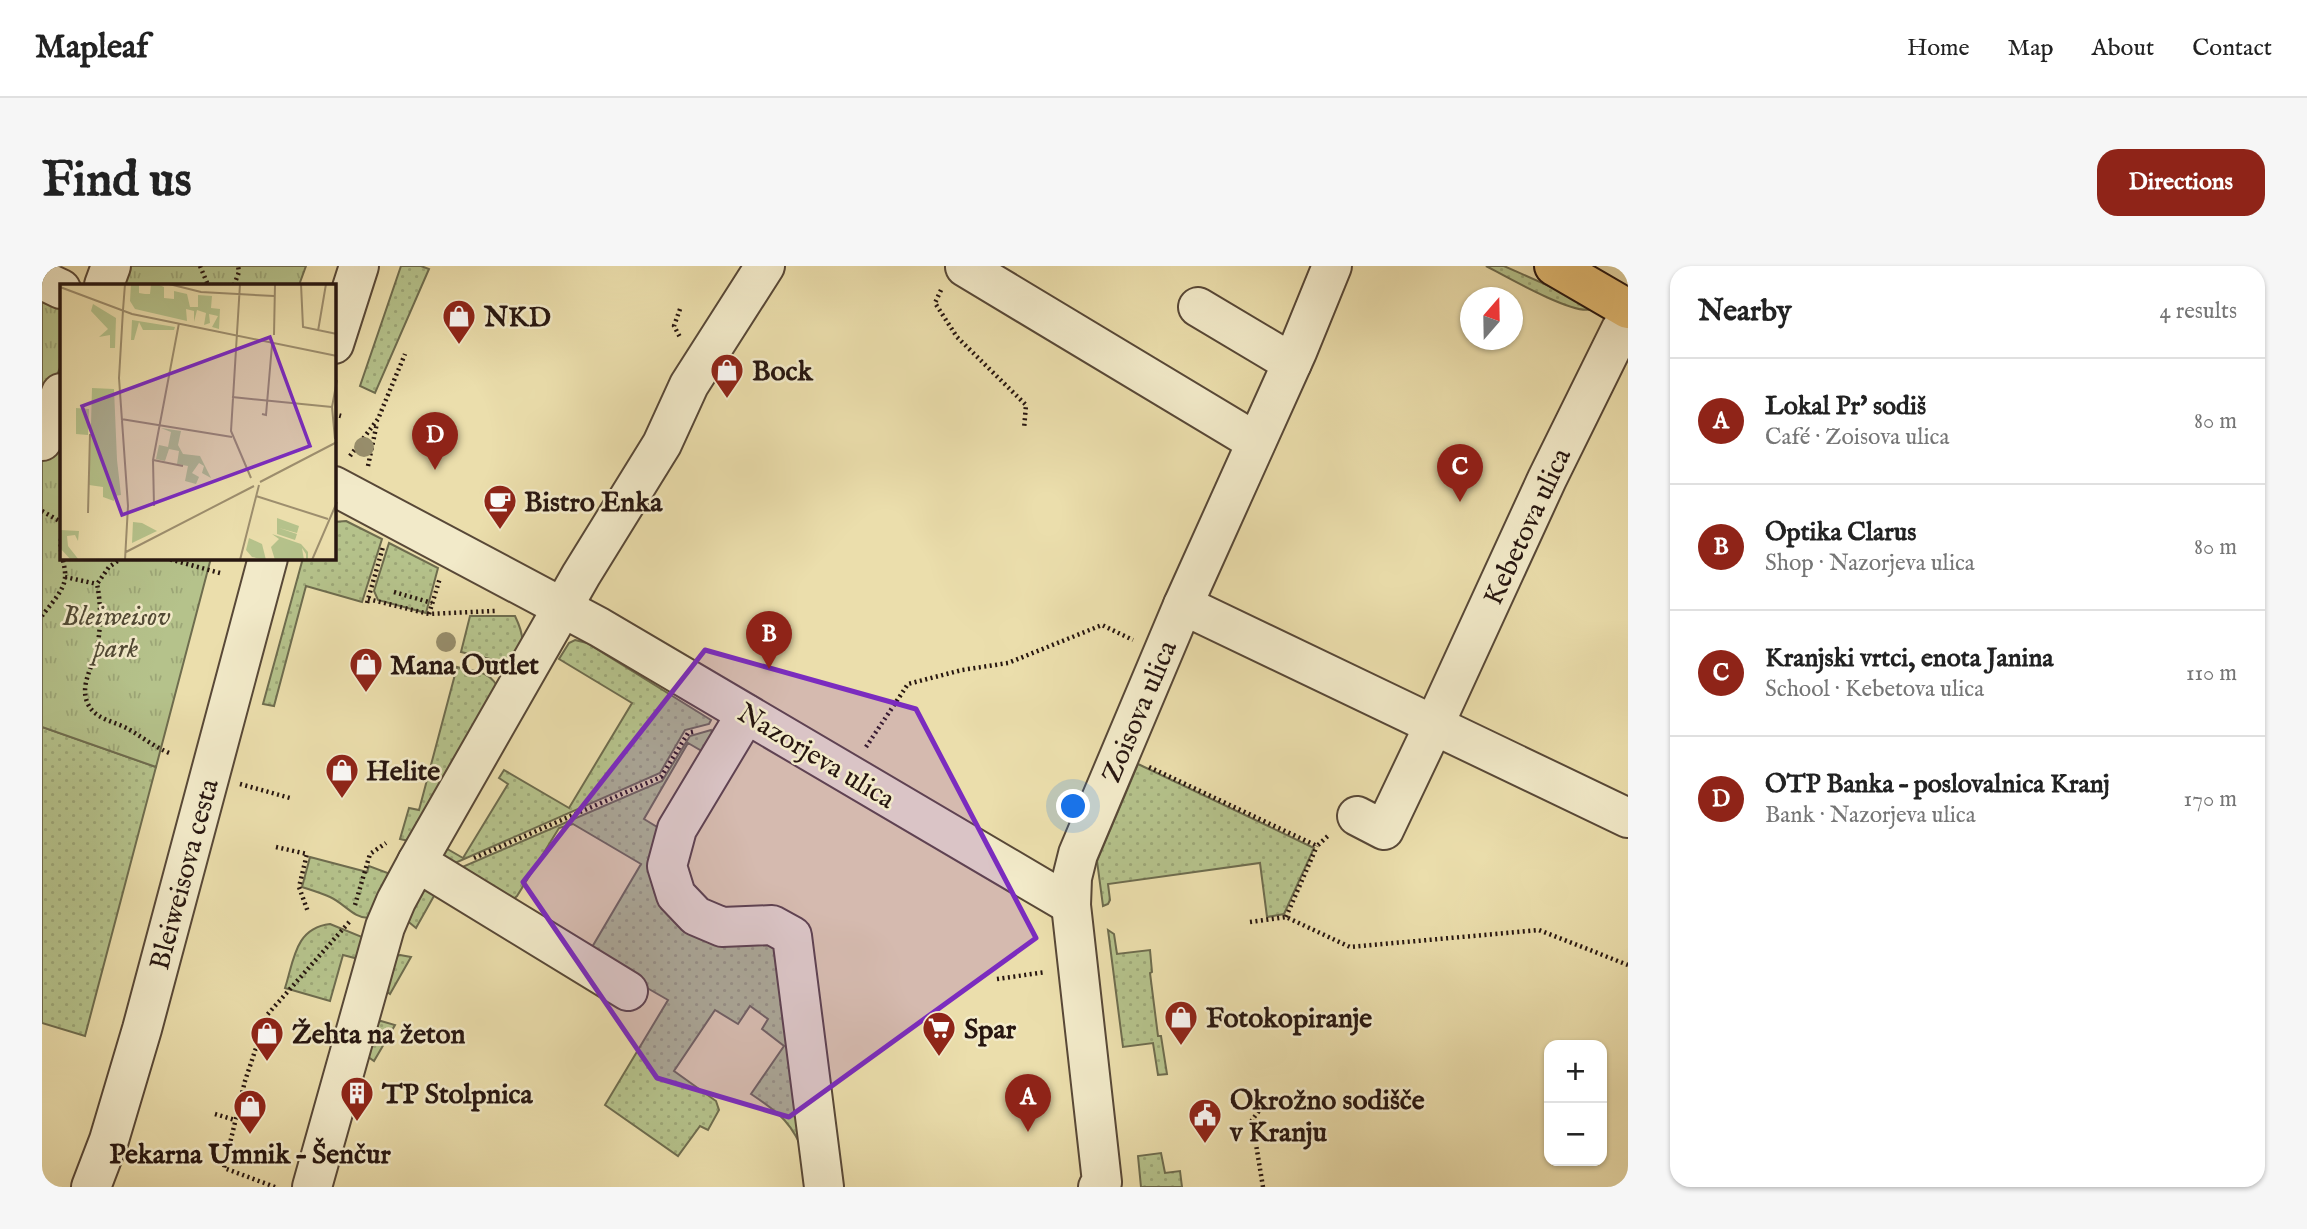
<!DOCTYPE html>
<html lang="en">
<head>
<meta charset="utf-8">
<style>
  body { margin:0; font-family:"IM FELL English",serif; background:#f6f6f6; color:#222 }
  .controls { position:absolute; right:21px; bottom:21px; display:grid; overflow:hidden; border-radius:14px; box-shadow:0 2px 5px #0004 }
  .controls button { width:63px; height:63px; display:grid; place-items:center; padding:0; border:0; border-bottom:2px solid #e0e0e0; background:#fff; color:#222; font:35px sans-serif }
  .compass { position:absolute; left:1418px; top:21px; width:63px; height:63px; border-radius:50%; background:#fff; box-shadow:0 2px 5px #0004; rotate:20deg }
  .you { position:absolute; left:1032px; top:541px; width:24px; height:24px; margin:-18px; border:5px solid #fff; border-radius:50%; background:#1a73e8; box-shadow:0 0 0 10px #1a73e833 }
  .badge { display:grid; place-items:center; width:46px; height:46px; border-radius:50%; background:#8f2418; color:#fff; font-size:23px; font-weight:700 }
  .pin { position:absolute; translate:-50% -58px; filter:drop-shadow(0 2px 4px #0008) }
  .pin::after { content:''; position:absolute; top:37px; width:24px; height:21px; background:inherit; clip-path:polygon(0 0,100% 0,50% 100%) }
  .list { margin:0; padding:0; list-style:none }
  h2 { display:flex; justify-content:space-between; align-items:center; height:91px; margin:0; padding:0 28px; font-size:30px }
  h2 small { font-size:23px; font-weight:400; color:#767676 }
  .list li { display:grid; grid-template-columns:46px 1fr auto; gap:21px; align-items:center; box-sizing:border-box; height:126px; padding:0 28px; border-top:2px solid #e0e0e0 }
  .list b { display:block; font-size:26px; white-space:nowrap }
  .list p { margin:0; font-size:23px; white-space:nowrap; color:#767676 }
  .list em { font-size:23px; font-style:normal; color:#767676 }
  .map { position:relative; flex:none; width:1586px; height:921px; overflow:hidden; border-radius:21px }
  header { display:flex; align-items:center; gap:42px; box-sizing:border-box; height:98px; padding:0 35px; background:#fff; border-bottom:2px solid #e0e0e0 }
  header strong { font-size:33px }
  nav { display:flex; gap:38px; margin-inline-start:auto; font-size:24px }
  .intro { display:flex; align-items:center; justify-content:space-between; box-sizing:border-box; height:168px; padding:0 42px }
  h1 { margin:0; font-size:49px }
  .button { padding:18px 32px; border-radius:21px; background:#8f2418; color:#fff; font-size:24px; font-weight:700 }
  main { display:flex; gap:42px; padding:0 42px }
  aside { flex:1; background:#fff; border-radius:21px; box-shadow:0 2px 5px #0004 }
  .map>svg:first-child { display:block }
</style>
</head>
<body>
<header>
<strong>Mapleaf</strong>
<nav><a>Home</a><a>Map</a><a>About</a><a>Contact</a></nav>
</header>
<div class="intro"><h1>Find us</h1><a class="button">Directions</a></div>
<main>
<div class="map">
<svg width="1586" height="921" viewBox="0 0 1586 921">
  <defs>
    <pattern id="grass-dots" width="8" height="8" patternUnits="userSpaceOnUse" patternTransform="scale(1.75)"><rect width="8" height="8" fill="#b5c28b"/><path d="M2 2h.1M6 6h.1" fill="none" stroke="#9ca677" stroke-width="1.8" stroke-linecap="round"/></pattern>
    <pattern id="park-tufts" width="24" height="20" patternUnits="userSpaceOnUse" patternTransform="scale(1.75)"><rect width="24" height="20" fill="#b5c28b"/><path d="M3 7l-1-3M5 7V3M7 7l1-3M15 17l-1-3M17 17v-4M19 17l1-3" fill="none" stroke="#9ca677"/></pattern>
  </defs>
  <rect width="100%" height="100%" fill="#ebdeac"/>
  <filter id="stains"><feTurbulence type="fractalNoise" baseFrequency=".00286" numOctaves="4"/><feColorMatrix values="0 0 0 0 .2 0 0 0 0 .09 0 0 0 0 .02 0 0 0 .5 -.17"/></filter>
  <radialGradient id="worn" r=".72"><stop offset=".6" stop-color="#630" stop-opacity="0"/><stop offset="1" stop-color="#630" stop-opacity=".3"/></radialGradient>
  <g fill="url(#grass-dots)" stroke="#6e6c4e" stroke-width="2">
    <path d="M 359,0 L 379,0 L 387,3 L 333,127 L 318,120 Z"/>
    <path d="M 1444,0 L 1462,0 L 1543,36 L 1549,43 C 1533,50 1463,10 1444,0 Z"/>
    <path d="M 304,255 L 340,273 L 320,336 L 264,320 L 232,440 L 221,438 L 261,292 L 292,292 L 292,256 Z"/>
    <path d="M 347,277 L 396,302 L 384,347 L 336,334 L 332,325 Z"/>
    <path d="M 428,350 L 473,350 C 484,373 482,377 469,398 L 419,386 Z"/>
    <path d="M 533,374 L 545,377 L 669,454 L 667,458 L 643,464 L 618,507 L 404,601 L 395,584 L 400,580 L 421,592 L 466,518 L 457,512 L 462,504 L 527,542 L 590,437 L 517,393 L 527,377 Z"/>
    <path d="M 415,401 C 434,405 449,405 458,425 L 367,575 L 358,573 L 367,542 L 377,544 Z"/>
    <path d="M 0,461 L 114,501 L 43,770 L 0,757 Z"/>
    <path d="M 669,464 L 672,472 L 665,488 L 646,477 L 602,553 L 620,564 L 614,601 L 720,677 L 731,681 L 740,691 L 764,891 C 750,857 739,848 709,828 L 742,780 L 720,763 L 726,753 L 708,740 L 696,758 L 673,744 L 632,805 L 674,835 L 677,844 L 666,864 L 658,860 L 636,890 L 563,839 L 626,734 L 546,688 L 599,598 L 531,558 L 517,562 L 475,630 L 469,635 L 411,605 L 620,515 L 648,470 Z"/>
    <path d="M 1096,498 L 1272,582 L 1242,648 L 1225,651 L 1218,597 L 1066,618 L 1068,634 L 1066,638 L 1061,640 L 1055,595 Z"/>
    <path d="M 268,591 L 325,606 L 327,600 L 351,609 L 328,652 C 312,653 302,637 288,631 C 279,627 269,624 260,621 Z"/>
    <path d="M 371,621 L 397,621 L 374,662 L 363,653 Z"/>
    <path d="M 288,658 L 320,671 L 327,682 L 324,695 L 301,689 L 288,735 L 243,722 C 252,694 253,662 288,658 Z"/>
    <path d="M 1066,664 L 1072,668 L 1075,688 L 1108,684 L 1110,706 L 1108,707 L 1116,770 L 1119,770 L 1125,808 L 1116,809 L 1111,777 L 1081,781 Z"/>
    <path d="M 358,689 L 369,691 L 348,728 L 340,722 L 347,692 Z"/>
    <path d="M 339,755 L 353,759 L 332,795 L 322,788 L 328,757 Z"/>
    <path d="M 1119,887 L 1123,907 L 1138,905 L 1140,921 L 1099,921 L 1096,890 Z"/>
  </g>
  <g fill="url(#park-tufts)" stroke="#6e6c4e" stroke-width="2">
    <path d="M 78,0 L 264,0 L 257,19 L 70,19 Z"/>
    <path d="M 0,27 L 19,36 L 19,99 L 0,147 Z"/>
    <path d="M 19,147 L 19,292 L 169,292 L 114,501 L 0,461 L 0,196 Z"/>
  </g>
  <g fill="none" stroke-linecap="round" stroke-linejoin="round">
    <defs>
      <g id="minor">
        <path d="M 923,1 L 1214,176"/>
        <path d="M 0,14 L 19,23"/>
        <path d="M 62,19 L 69,0"/>
        <path d="M 1156,41 L 1250,97"/>
        <path d="M 292,78 L 317,0"/>
        <path d="M 0,175 L 19,127"/>
        <path d="M 292,220 L 557,361 L 1029,639"/>
        <path d="M 1141,339 L 1586,552"/>
        <path d="M 704,448 L 635,563 L 625,600 L 634,629 L 654,650 L 680,661 L 730,659 L 750,670 L 782,921"/>
        <path d="M 1315,550 L 1342,564 L 1392,459 L 1505,213 L 1579,63"/>
        <path d="M 586,725 L 375,596 L 539,309 L 620,178 L 647,119 L 723,0"/>
        <path d="M 49,921 L 67,874 L 100,763 L 226,292"/>
        <path d="M 270,921 L 343,661 L 354,635 L 375,596"/>
        <path d="M 1056,921 L 1060,916 L 1029,639 L 1030,612 L 1036,588 L 1141,339 L 1255,86 L 1290,0"/>
      </g>
      <path id="major" d="M 1512,0 L 1586,43"/>
    </defs>
    <use href="#minor" stroke="#584837" stroke-width="42"/>
    <use href="#major" stroke="#271610" stroke-width="42"/>
    <g stroke="#271610" stroke-width="4.5" stroke-dasharray="2 3.5" stroke-linecap="butt">
      <path d="M 158,0 L 166,19"/>
      <path d="M 192,19 L 197,6 L 196,0"/>
      <path d="M 899,24 L 893,37 L 915,71 L 984,139 L 982,163"/>
      <path d="M 638,43 L 632,60 L 639,73"/>
      <path d="M 292,148 L 299,150"/>
      <path d="M 308,190 L 336,153 L 363,88"/>
      <path d="M 326,200 L 335,157"/>
      <path d="M 0,245 L 19,256"/>
      <path d="M 80,292 L 67,301 L 55,318 C 59,336 59,363 55,382 C 51,401 36,421 47,440 C 55,454 75,456 88,464 C 103,473 114,482 130,488"/>
      <path d="M 123,292 L 178,307"/>
      <path d="M 23,311 L 55,318"/>
      <path d="M 352,326 L 390,337"/>
      <path d="M 326,333 L 387,348 L 453,345"/>
      <path d="M 325,337 L 341,281"/>
      <path d="M 387,348 L 398,312"/>
      <path d="M 0,350 C 7,340 22,325 23,312 C 24,298 17,288 19,273"/>
      <path d="M 824,481 L 866,418 L 920,404 L 966,397 L 1060,359 L 1091,374"/>
      <path d="M 1107,501 L 1275,580 L 1288,568"/>
      <path d="M 198,518 L 248,532"/>
      <path d="M 234,581 L 265,588 L 257,621 L 266,646"/>
      <path d="M 432,592 L 619,511 L 646,467 L 654,465"/>
      <path d="M 313,639 L 328,588 L 344,577"/>
      <path d="M 1244,651 L 1275,580"/>
      <path d="M 1208,656 L 1244,651 L 1308,681 L 1497,664 L 1586,699"/>
      <path d="M 955,713 L 1004,706"/>
      <path d="M 196,842 L 206,844"/>
      <path d="M 173,848 L 193,854"/>
      <path d="M 233,921 L 182,902 L 203,815 L 225,749 L 309,654"/>
      <path d="M 1221,921 L 1210,854 L 1227,832"/>
    </g>
    <use href="#minor" stroke="#f2eac9" stroke-width="38"/>
    <use href="#major" stroke="#e6bf76" stroke-width="38"/>
  </g>
  <g fill="#978d6b">
    <circle cx="322" cy="181" r="10"/>
    <circle cx="404" cy="376" r="10"/>
  </g>
  <path fill="#7b2cbf" fill-opacity="0.2" stroke="#7b2cbf" stroke-width="5" stroke-linejoin="round" d="M 663,384 L 874,443 L 994,672 L 747,851 L 615,812 L 481,616 Z"/>
  <defs>
    <symbol id="shop-pin" viewBox="-11 -11 22 30"><path d="M0 17L-7.5 6A9.5 9.5 0 1 1 7.5 6Z" fill="#8f2418" stroke="#f2eac9"/><path d="M-5-2.5h2.3a2.7 3.5 0 0 1 5.4 0H5L5.5 6h-11ZM-1.5-2.5h3a1.5 2.3 0 0 0-3 0Z" fill="#fff"/></symbol>
    <symbol id="cafe-pin" viewBox="-11 -11 22 30"><path d="M0 17L-7.5 6A9.5 9.5 0 1 1 7.5 6Z" fill="#8f2418" stroke="#f2eac9"/><path d="M-5.5-4.5H6V0H3Q3 3.5 0 3.5H-2.5Q-5.5 3.5-5.5 0ZM3-3.2v2h1.7v-2ZM-6 4.5H4V6H-6Z" fill="#fff"/></symbol>
    <symbol id="supermarket-pin" viewBox="-11 -11 22 30"><path d="M0 17L-7.5 6A9.5 9.5 0 1 1 7.5 6Z" fill="#8f2418" stroke="#f2eac9"/><path d="M-6-5.5h2.5l.6 2H6L4.5 2H-2.5L-4.4-4H-6ZM-1.5 3.2a1.3 1.3 0 1 0 .1 0ZM3 3.2a1.3 1.3 0 1 0 .1 0Z" fill="#fff"/></symbol>
    <symbol id="building-pin" viewBox="-11 -11 22 30"><path d="M0 17L-7.5 6A9.5 9.5 0 1 1 7.5 6Z" fill="#8f2418" stroke="#f2eac9"/><path d="M-4-6H4V6H1V3H-1V6H-4ZM-2.5-4.3h1.7v1.8h-1.7ZM.8-4.3h1.7v1.8H.8ZM-2.5-1h1.7V.8h-1.7ZM.8-1h1.7V.8H.8Z" fill="#fff"/></symbol>
    <symbol id="civic-pin" viewBox="-11 -11 22 30"><path d="M0 17L-7.5 6A9.5 9.5 0 1 1 7.5 6Z" fill="#8f2418" stroke="#f2eac9"/><path d="M-.6-6.5H3V-4.5H.6V-3L4-1V1h2V6H-6V1h2V-1L-.6-3ZM-1.2 2.5V6h2.4V2.5Z" fill="#fff"/></symbol>
  </defs>
  <g fill-rule="evenodd">
    <use href="#shop-pin" x="398" y="31" width="38" height="52"/>
    <use href="#shop-pin" x="666" y="85" width="38" height="52"/>
    <use href="#cafe-pin" x="439" y="216" width="38" height="52"/>
    <use href="#shop-pin" x="305" y="379" width="38" height="52"/>
    <use href="#shop-pin" x="281" y="485" width="38" height="52"/>
    <use href="#shop-pin" x="1120" y="732" width="38" height="52"/>
    <use href="#supermarket-pin" x="878" y="743" width="38" height="52"/>
    <use href="#shop-pin" x="206" y="748" width="38" height="52"/>
    <use href="#building-pin" x="296" y="808" width="38" height="52"/>
    <use href="#shop-pin" x="189" y="821" width="38" height="52"/>
    <use href="#civic-pin" x="1144" y="830" width="38" height="52"/>
  </g>
  <g text-anchor="middle" stroke-width="5" stroke-linejoin="round" paint-order="stroke">
    <g font-size="28" font-weight="bold" fill="#271610" stroke="#f2eac9" text-anchor="start">
      <text x="442" y="60">NKD</text>
      <text x="710" y="114">Bock</text>
      <text x="482" y="245">Bistro Enka</text>
      <text x="348" y="408">Mana Outlet</text>
      <text x="324" y="514">Helite</text>
      <text x="1164" y="761">Fotokopiranje</text>
      <text x="922" y="772">Spar</text>
      <text x="250" y="777">Žehta na žeton</text>
      <text x="340" y="837">TP Stolpnica</text>
      <text x="1188" y="843">Okrožno sodišče<tspan x="1188" dy="32">v Kranju</tspan></text>
      <text x="208" y="897" text-anchor="middle">Pekarna Umnik – Šenčur</text>
    </g>
    <g font-size="28" fill="#271610" stroke="#f2eac9">
      <text transform="translate(1484 260) rotate(-65)" y="10">Kebetova ulica</text>
      <text transform="translate(1096 445) rotate(-67)" y="10">Zoisova ulica</text>
      <text transform="translate(775 489) rotate(31)" y="10">Nazorjeva ulica</text>
      <text transform="translate(141 608) rotate(-75)" y="10">Bleiweisova cesta</text>
    </g>
    <g font-size="28" font-style="italic" fill="#524a35" stroke="#f2eac9">
      <text x="74" y="359">Bleiweisov<tspan x="74" dy="32">park</tspan></text>
    </g>
  </g>
  <g transform="translate(18 18)">
    <rect width="276" height="276" fill="#ebdeac"/>
    <path d="M 71,0 L 79,0 L 79,9 L 85,10 L 90,10 L 91,0 L 97,0 L 104,3 L 104,14 L 114,15 L 114,7 L 127,10 L 130,23 L 138,23 L 138,11 L 152,12 L 151,24 L 160,25 L 159,45 L 152,43 L 158,32 L 149,30 L 150,39 L 144,41 L 146,29 L 137,26 L 134,38 L 134,27 L 126,25 L 127,37 L 75,25 L 70,17 ZM 33,20 L 56,34 L 55,64 L 50,64 L 50,51 L 39,53 L 48,45 L 31,27 ZM 72,36 L 115,43 L 114,46 L 83,46 L 79,38 L 74,56 L 71,56 ZM 101,144 L 121,147 L 118,161 L 123,170 L 140,172 L 151,194 L 142,189 L 144,182 L 139,179 L 132,189 L 139,193 L 136,200 L 125,197 L 128,182 L 117,180 L 119,167 L 109,165 L 105,177 L 96,175 L 99,161 L 108,163 L 111,148 ZM 30,176 L 57,176 L 61,211 L 54,212 L 54,217 L 43,213 L 43,203 L 29,201 ZM 217,234 L 239,242 L 237,249 L 219,244 L 237,250 L 235,256 L 217,250 ZM 0,246 L 19,247 L 18,257 L 15,251 L 7,252 L 8,262 L 19,276 L 11,276 L 0,264 ZM 189,254 L 202,260 L 206,276 L 192,273 L 186,266 Z" fill="#b5c28b"/>
    <path d="M 32,104 L 54,105 L 57,176 L 30,176 ZM 16,124 L 29,125 L 28,151 L 16,150 ZM 73,238 L 82,239 L 97,247 L 72,259 Z" fill="#b5c28b"/>
    <path d="M 212,250 L 241,260 L 248,268 L 248,276 L 246,276 L 246,270 L 242,264 L 244,276 L 215,276 L 211,263 L 219,255 Z" fill="#b5c28b"/>
    <path fill="none" stroke="#9d8e6e" stroke-width="2" d="M 109,0 L 141,8 L 214,12M 180,0 L 171,147 L 191,194M 241,0 L 243,43 L 277,50M 0,3 L 72,30 L 277,72M 63,26 L 59,94 L 68,222 L 65,276M 63,26 L 65,0M 119,39 L 93,176 L 123,182M 258,47 L 266,0M 214,51 L 215,0M 172,113 L 272,123M 202,130 L 206,131 L 212,61M 0,132 L 0,177M 61,135 L 172,153M 275,155 L 272,123 L 277,96M 93,176 L 94,222M 200,198 L 277,158M 196,212 L 268,235M 28,229 L 30,150M 66,268 L 194,202M 180,276 L 199,201M 252,276 L 277,218"/>
    <path fill="#7b2cbf" fill-opacity="0.15" stroke="#7b2cbf" stroke-width="3.5" d="M 210,53 L 250,162 L 62,231 L 22,122 Z"/>
    <rect width="276" height="276" fill="none" stroke="#271610" stroke-width="3.5"/>
  </g>
  <rect width="100%" height="100%" filter="url(#stains)"/>
  <rect width="100%" height="100%" fill="url(#worn)"/>
</svg>
<div class="controls">
<button>+</button>
<button>−</button>
</div>
<svg class="compass" viewBox="-18 -18 36 36"><path d="M0-13l5 13h-10z" fill="#e53935"/><path d="M0 13l5-13h-10z" fill="#767676"/></svg>
<div class="you"></div>
<div class="pin badge" style="left:986px;top:866px">A</div>
<div class="pin badge" style="left:727px;top:403px">B</div>
<div class="pin badge" style="left:1418px;top:236px">C</div>
<div class="pin badge" style="left:393px;top:204px">D</div>
</div>
<aside>
<h2>Nearby<small>4 results</small></h2>
<ul class="list">
<li><span class="badge">A</span><div><b>Lokal Pr' sodiš</b><p>Café · Zoisova ulica</p></div><em>80 m</em></li>
<li><span class="badge">B</span><div><b>Optika Clarus</b><p>Shop · Nazorjeva ulica</p></div><em>80 m</em></li>
<li><span class="badge">C</span><div><b>Kranjski vrtci, enota Janina</b><p>School · Kebetova ulica</p></div><em>110 m</em></li>
<li><span class="badge">D</span><div><b>OTP Banka – poslovalnica Kranj</b><p>Bank · Nazorjeva ulica</p></div><em>170 m</em></li>
</ul>
</aside>
</main>
</body>
</html>
